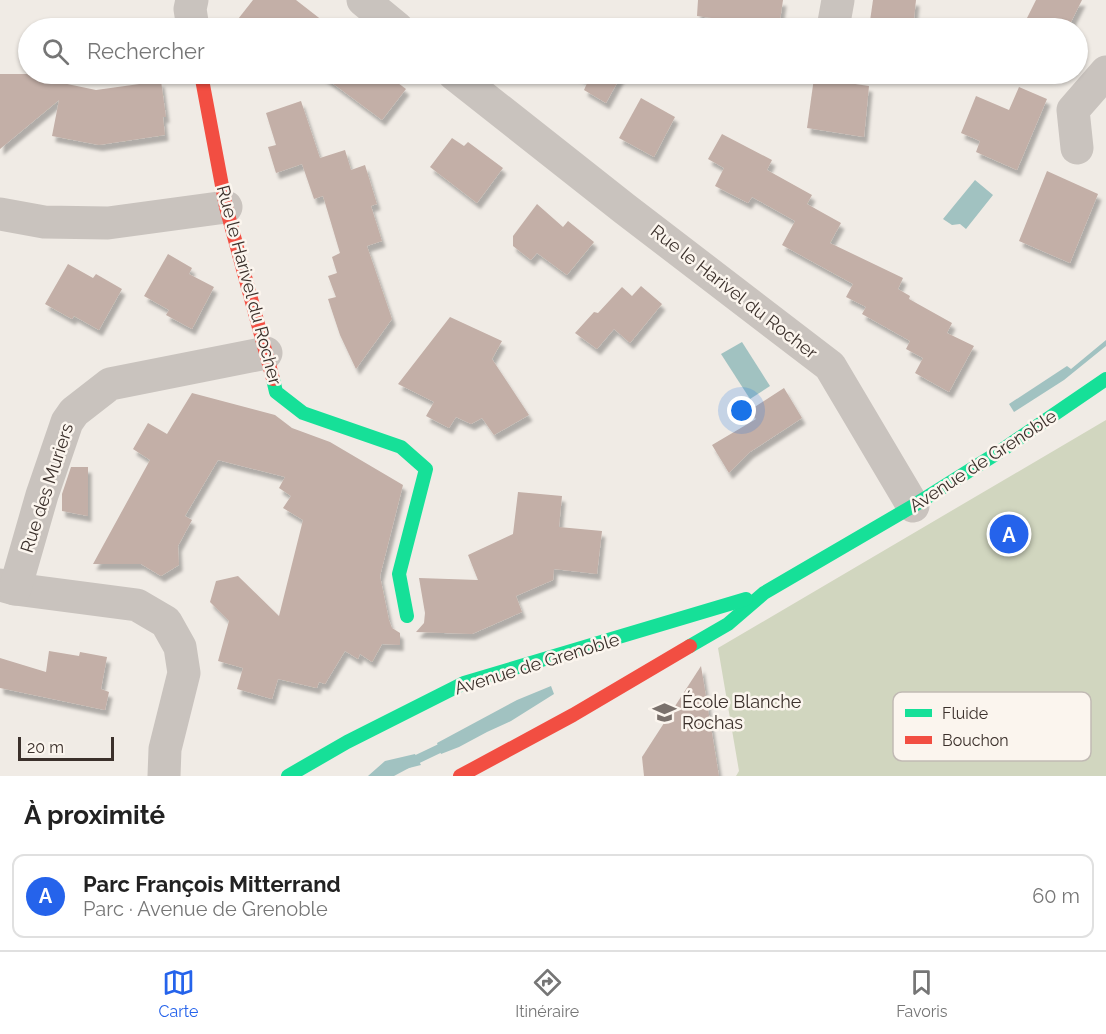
<!DOCTYPE html>
<html lang="fr">
<head>
<meta charset="utf-8">
<style>
  body { margin:0; font-family:Raleway,sans-serif; background:#f6f6f6; color:#222 }
  .scale { position:absolute; left:18px; bottom:15px; width:96px; box-sizing:border-box; padding-left:6px; border:3px solid #3b302b; border-top:0; font-size:16px; line-height:21px; white-space:nowrap; color:#3b302b; -webkit-text-stroke:4px #fbf5ee; paint-order:stroke }
  .you { position:absolute; left:742px; top:411px; width:21px; height:21px; margin:-15px; border:4px solid #fff; border-radius:50%; background:#1a73e8; box-shadow:0 0 0 9px #1a73e833 }
  .badge { display:grid; place-items:center; width:39px; height:39px; border-radius:50%; background:#2563eb; color:#fff; font-size:20px; font-weight:700 }
  .pin { position:absolute; translate:-50% -50%; border:3px solid #fff; box-shadow:0 2px 6px #0006 }
  .list { margin:0; padding:0; list-style:none }
  h2 { display:flex; justify-content:space-between; align-items:center; height:78px; margin:0; padding:0 24px; font-size:26px }
  h2 small { font-size:20px; font-weight:400; color:#767676 }
  .list li { display:grid; grid-template-columns:39px 1fr auto; gap:18px; align-items:center; box-sizing:border-box; height:84px; margin:0 12px 12px; padding:0 12px; border:2px solid #e0e0e0; border-radius:12px }
  .list b { display:block; font-size:22px; white-space:nowrap }
  .list p { margin:0; font-size:20px; white-space:nowrap; color:#767676 }
  .list em { font-size:20px; font-style:normal; color:#767676 }
  .icon { flex:none; width:33px; height:33px; fill:none; stroke:currentColor; stroke-width:2; stroke-linecap:round; stroke-linejoin:round }
  .map { position:relative; flex:none; width:1106px; height:776px; overflow:hidden }
  .search { position:absolute; background:#fff; box-shadow:0 2px 4px #0004; left:18px; right:18px; top:18px; height:66px; display:flex; align-items:center; gap:15px; box-sizing:border-box; padding:0 21px; border-radius:33px; color:#767676; font-size:22px }
  .sheet { height:174px; background:#fff }
  nav { display:flex; justify-content:space-around; align-items:center; box-sizing:border-box; height:84px; border-top:2px solid #e0e0e0; background:#fff; font-size:16px; color:#767676 }
  nav a { display:grid; justify-items:center; gap:3px }
  nav .on { color:#2563eb }
  .map>svg:first-child { display:block }
</style>
</head>
<body>
<div class="map">
<svg width="1106" height="776" viewBox="0 0 1106 776">
  <defs>
    <filter id="shadow"><feDropShadow dx="3.5" dy="6" stdDeviation="1.5" flood-color="#0004"/></filter>
  </defs>
  <rect width="100%" height="100%" fill="#f0ebe5"/>
  <path fill="#d1d6bf" d="M 1106,420 L 1106,776 L 736,776 L 739,771 L 718,648 Z"/>
  <g fill="#a1c2c1">
    <path d="M 975,180 L 993,195 L 966,229 L 960,224 L 952,225 L 943,219 Z"/>
    <path d="M 1106,340 L 1106,346 L 1064,380 L 1014,412 L 1009,404 L 1067,366 L 1071,369 Z"/>
    <path d="M 742,342 L 770,386 L 750,399 L 721,354 Z"/>
    <path d="M 551,686 L 554,694 L 511,721 L 487,732 L 459,747 L 441,754 L 437,743 L 517,700 Z"/>
    <path d="M 415,754 L 421,765 L 409,768 L 394,776 L 368,776 L 385,761 Z"/>
  </g>
  <g fill="none" stroke-linecap="round" stroke-linejoin="round">
    <path stroke="#a1c2c1" stroke-width="9" d="M 407,764 L 449,744"/>
  </g>
  <g fill="#c3afa7" filter="url(#shadow)">
    <path d="M 253,0 L 296,0 L 332,28 L 231,28 Z"/>
    <path d="M 698,0 L 783,0 L 779,27 L 697,16 Z"/>
    <path d="M 873,0 L 916,0 L 913,28 L 869,28 Z"/>
    <path d="M 1036,0 L 1082,0 L 1068,28 L 1045,28 L 1027,18 Z"/>
    <path d="M 0,74 L 49,74 L 48,80 L 96,90 L 161,81 L 166,117 L 163,117 L 165,135 L 99,145 L 52,136 L 59,100 L 0,149 Z"/>
    <path d="M 320,74 L 386,74 L 406,89 L 382,120 Z"/>
    <path d="M 573,74 L 622,74 L 606,103 L 584,90 L 588,81 Z"/>
    <path d="M 814,78 L 869,86 L 864,137 L 807,128 Z"/>
    <path d="M 1019,87 L 1047,99 L 1017,170 L 976,152 L 980,141 L 961,133 L 976,96 L 1009,110 Z"/>
    <path d="M 641,98 L 675,117 L 654,157 L 619,138 Z"/>
    <path d="M 301,101 L 320,158 L 345,150 L 351,170 L 365,165 L 377,204 L 371,206 L 382,241 L 367,246 L 392,319 L 356,369 L 340,335 L 328,299 L 336,297 L 328,276 L 337,273 L 332,257 L 340,253 L 323,196 L 314,199 L 302,164 L 276,173 L 268,147 L 276,145 L 266,113 Z"/>
    <path d="M 722,134 L 772,160 L 767,170 L 812,195 L 807,204 L 841,223 L 830,243 L 903,278 L 898,289 L 910,296 L 909,299 L 952,323 L 947,333 L 974,346 L 949,392 L 915,373 L 923,358 L 906,349 L 910,341 L 862,314 L 866,307 L 846,297 L 853,284 L 782,245 L 795,221 L 752,197 L 748,203 L 715,186 L 724,168 L 708,159 Z"/>
    <path d="M 452,138 L 464,146 L 468,142 L 503,168 L 477,203 L 430,167 Z"/>
    <path d="M 1047,171 L 1098,194 L 1070,263 L 1019,241 Z"/>
    <path d="M 537,204 L 563,227 L 568,221 L 594,242 L 567,275 L 537,253 L 531,260 L 513,246 L 513,236 Z"/>
    <path d="M 168,254 L 192,268 L 189,274 L 214,287 L 192,329 L 166,315 L 169,310 L 144,296 Z"/>
    <path d="M 68,264 L 93,278 L 96,274 L 122,289 L 99,330 L 74,316 L 72,319 L 45,304 Z"/>
    <path d="M 641,286 L 662,304 L 630,343 L 614,329 L 597,349 L 575,333 L 594,312 L 598,313 L 622,287 L 632,296 Z"/>
    <path d="M 450,317 L 502,341 L 492,359 L 529,415 L 494,435 L 482,418 L 471,424 L 456,417 L 449,428 L 426,416 L 434,402 L 398,384 Z"/>
    <path d="M 784,388 L 802,418 L 750,452 L 729,473 L 712,445 L 756,419 L 750,410 Z"/>
    <path d="M 192,393 L 275,415 L 292,428 L 330,442 L 403,485 L 380,576 L 389,620 L 392,628 L 400,633 L 400,645 L 382,644 L 372,662 L 360,654 L 358,659 L 345,651 L 325,684 L 319,682 L 317,688 L 278,679 L 272,699 L 237,689 L 243,668 L 218,661 L 229,621 L 210,602 L 216,581 L 238,576 L 279,616 L 303,520 L 283,508 L 291,496 L 279,488 L 285,477 L 218,460 L 185,516 L 192,520 L 178,546 L 179,565 L 161,576 L 141,564 L 93,564 L 150,460 L 133,449 L 148,423 L 167,434 Z"/>
    <path d="M 71,467 L 88,467 L 88,516 L 62,511 L 62,494 Z"/>
    <path d="M 518,492 L 562,496 L 559,527 L 602,531 L 597,574 L 554,569 L 553,580 L 516,596 L 522,612 L 472,634 L 416,632 L 424,623 L 425,613 L 419,578 L 478,580 L 468,555 L 513,534 Z"/>
    <path d="M 49,651 L 79,656 L 80,652 L 107,657 L 101,689 L 109,692 L 105,710 L 0,688 L 0,658 L 46,672 Z"/>
    <path d="M 701,666 L 719,776 L 644,776 L 642,757 Z"/>
  </g>
  <g fill="none" stroke-linecap="round" stroke-linejoin="round">
    <g stroke="#c9c3be" stroke-width="33">
      <path d="M 192,0 L 190,9 L 193,28"/>
      <path d="M 363,0 L 397,28"/>
      <path d="M 833,28 L 838,0"/>
      <path d="M 454,74 L 625,209 L 830,366 L 913,506"/>
      <path d="M 1077,148 L 1073,110 L 1106,72"/>
      <path d="M 0,214 L 44,222 L 108,223 L 226,207"/>
      <path d="M 0,585 L 15,589 L 137,605 L 166,622 L 180,647 L 184,673 L 165,749 L 164,776"/>
      <path d="M 15,589 L 42,495 L 67,422 L 74,412 L 110,384 L 266,353"/>
    </g>
    <g stroke="#16e098" stroke-width="14">
      <path d="M 273,379 L 276,392 L 303,413 L 401,447 L 426,469 L 399,574 L 407,616"/>
      <path d="M 690,646 L 728,624 L 764,593 L 913,506 L 999,452 L 1106,379"/>
      <path d="M 288,776 L 347,742 L 464,683 L 746,599"/>
    </g>
    <g stroke="#f24e42" stroke-width="14">
      <path d="M 201,74 L 226,207 L 273,379"/>
      <path d="M 460,776 L 573,715 L 690,646"/>
    </g>
  </g>
  <defs>
    <symbol id="school-bare" viewBox="-9 -9 18 18"><path d="M0-5L7-2L0 1L-7-2ZM-4 1L0 2.5L4 1V4Q0 6-4 4Z" fill="#7a716c" stroke="#fbf5ee" stroke-width="2.5" paint-order="stroke"/></symbol>
  </defs>
  <g fill-rule="evenodd">
    <use href="#school-bare" x="648" y="696" width="33" height="33"/>
  </g>
  <g text-anchor="middle" stroke-width="5" stroke-linejoin="round" paint-order="stroke">
    <g font-size="18" fill="#3b302b" stroke="#fbf5ee">
      <text transform="translate(249 285) rotate(75)" y="6">Rue le Harivel du Rocher</text>
      <text transform="translate(734 292) rotate(38)" y="6">Rue le Harivel du Rocher</text>
      <text transform="translate(983 461) rotate(-33)" y="6">Avenue de Grenoble</text>
      <text transform="translate(47 488) rotate(-72)" y="6">Rue des Muriers</text>
      <text transform="translate(537 664) rotate(-17)" y="6">Avenue de Grenoble</text>
    </g>
    <g font-size="18" fill="#3b302b" stroke="#fbf5ee" text-anchor="start">
      <text x="682" y="708">École Blanche<tspan x="682" dy="21">Rochas</tspan></text>
    </g>
  </g>
  <rect x="893" y="692" width="198" height="69" rx="9" fill="#fbf5ee" stroke="#c1bab4" stroke-width="1.5"/>
  <rect x="905" y="709" width="27" height="8" fill="#16e098"/>
  <rect x="905" y="736" width="27" height="8" fill="#f24e42"/>
  <g font-size="16" fill="#3b302b">
    <text x="942" y="719">Fluide</text>
    <text x="942" y="746">Bouchon</text>
  </g>
</svg>
<div class="scale">20 m</div>
<div class="you"></div>
<div class="pin badge" style="left:1009px;top:534px">A</div>
<div class="search"><svg class="icon" aria-label="search" viewBox="0 0 24 24"><circle cx="10" cy="10" r="6"/><path d="M15 15l6 6"/></svg>Rechercher</div>
</div>
<section class="sheet">
<h2>À proximité<small></small></h2>
<ul class="list">
<li><span class="badge">A</span><div><b>Parc François Mitterrand</b><p>Parc · Avenue de Grenoble</p></div><em>60 m</em></li>
</ul>
</section>
<nav>
<a class="on"><svg class="icon" aria-label="map" viewBox="0 0 24 24"><path d="M3 6l6-2 6 2 6-2v14l-6 2-6-2-6 2zM9 4v14M15 6v14"/></svg>Carte</a>
<a><svg class="icon" aria-label="directions" viewBox="0 0 24 24"><path d="M12 3l9 9-9 9-9-9zM9 14v-3h6M13 9l2 2-2 2"/></svg>Itinéraire</a>
<a><svg class="icon" aria-label="saved" viewBox="0 0 24 24"><path d="M7 4h10v16l-5-4-5 4z"/></svg>Favoris</a>
</nav>
</body>
</html>
